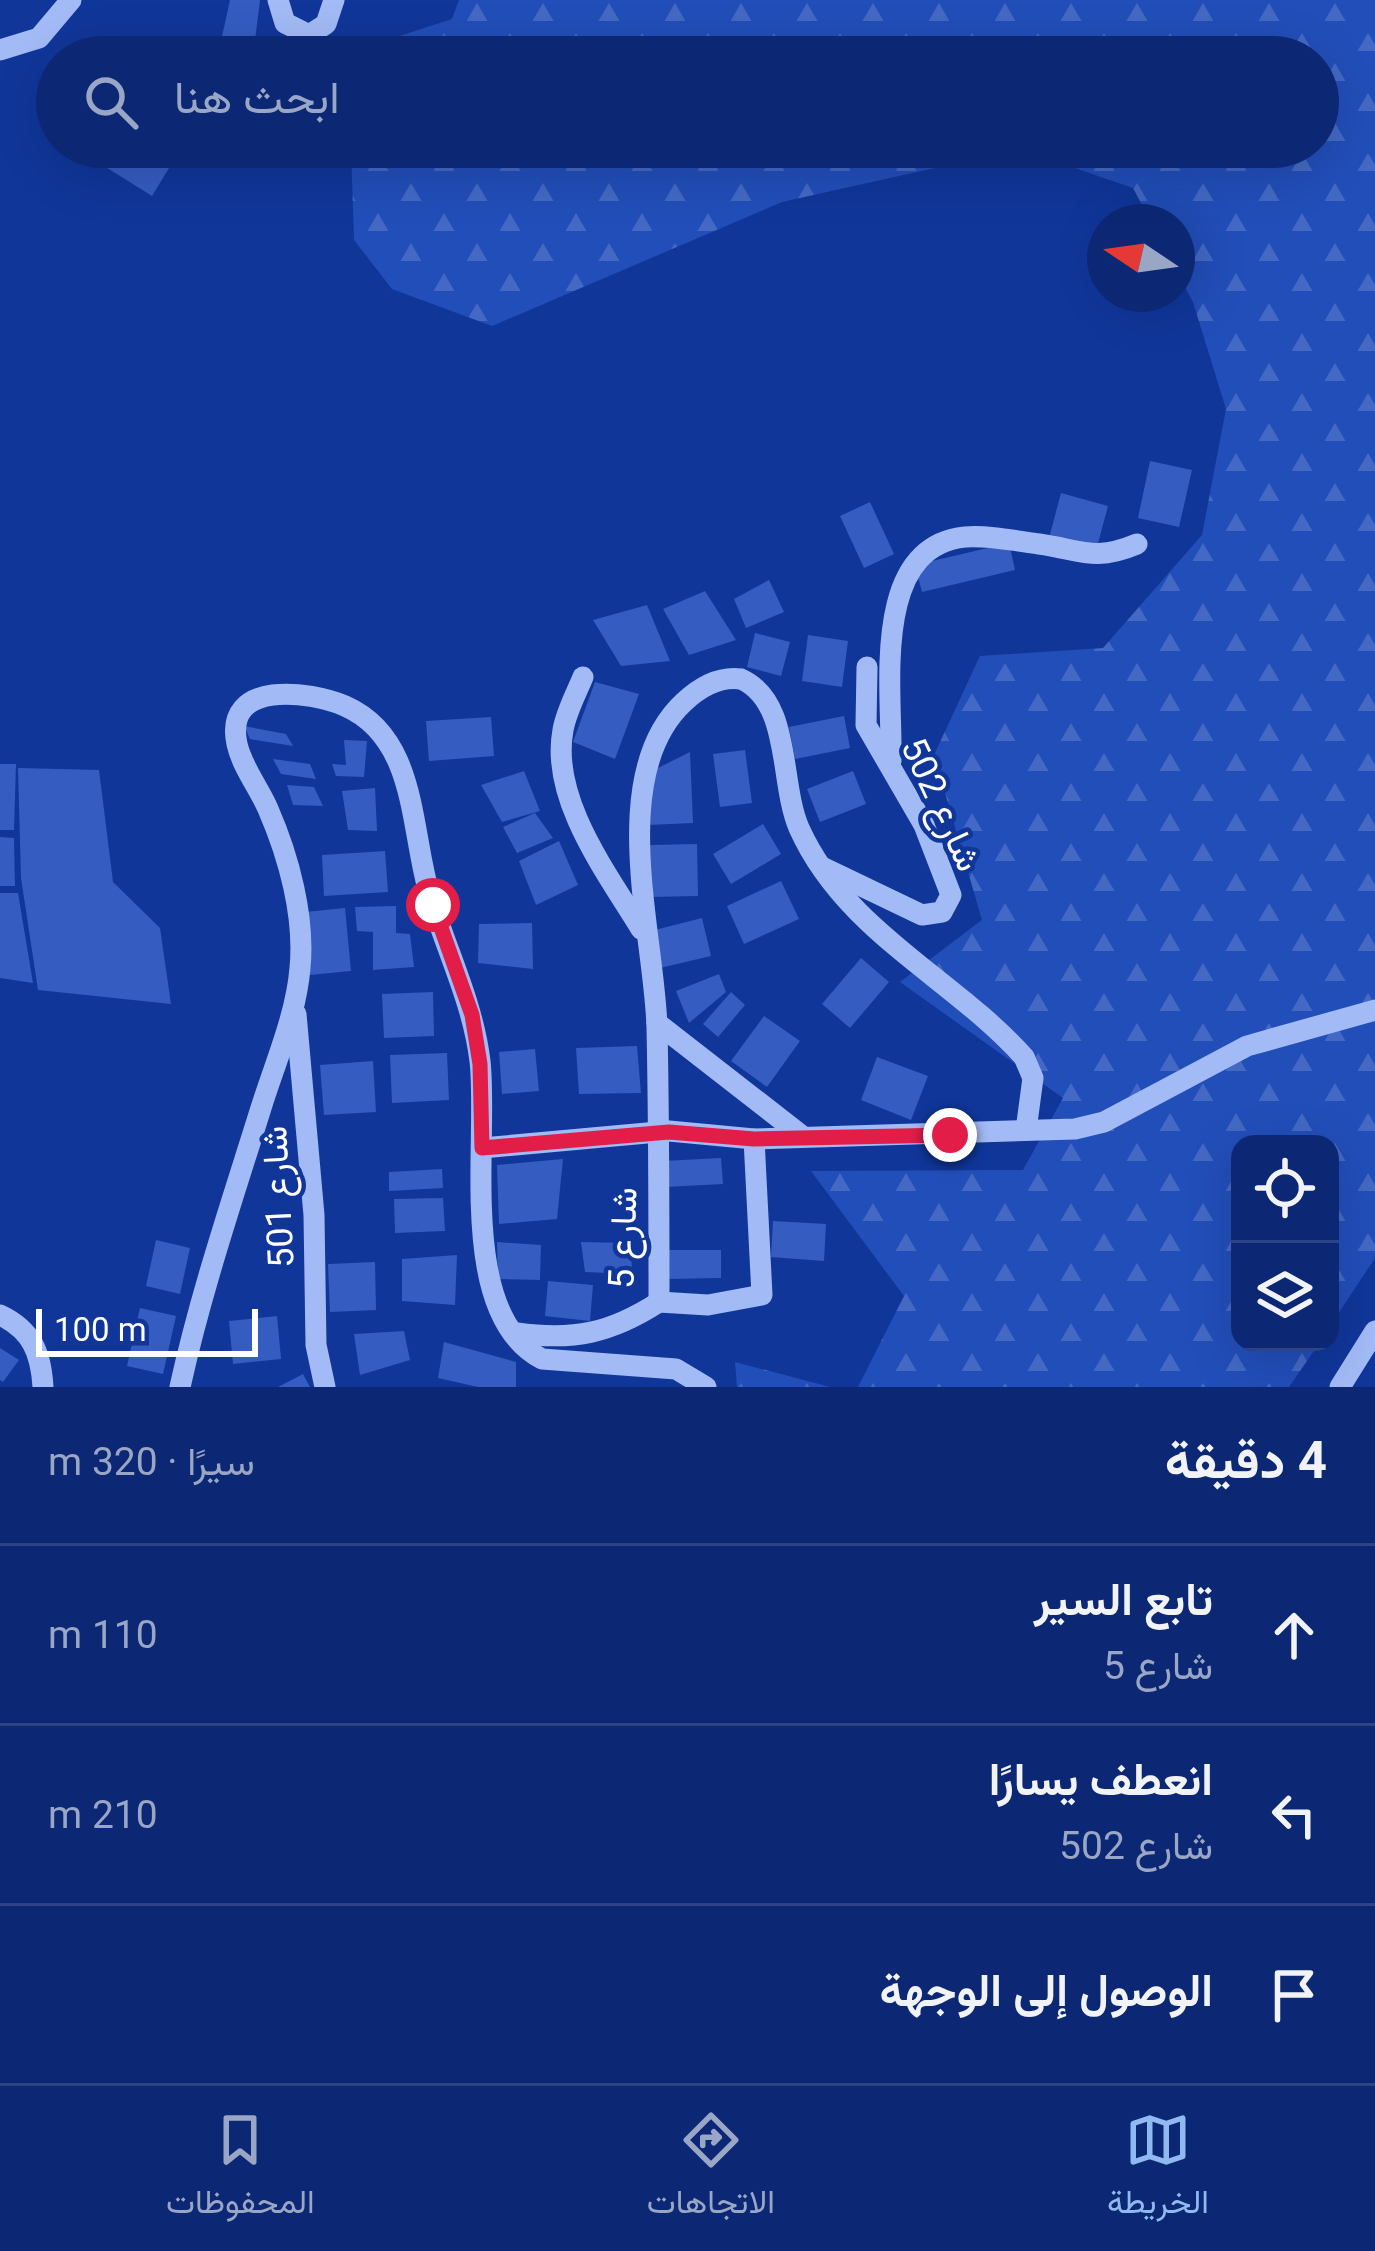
<!DOCTYPE html>
<html lang="ar">
<head>
<meta charset="utf-8">
<style>
  body { margin:0; font-family:Roboto,Vazirmatn,sans-serif; background:#153079; color:#f1f3f6; direction:rtl }
  .controls { position:absolute; right:36px; bottom:36px; display:grid; overflow:hidden; border-radius:24px; box-shadow:0 12px 48px #0002 }
  .controls button { width:108px; height:108px; display:grid; place-items:center; padding:0; border:0; border-bottom:3px solid #2c4486; background:#0c2874; color:#f1f3f6; font:60px sans-serif }
  .compass { position:absolute; left:1087px; top:204px; width:108px; height:108px; border-radius:50%; background:#0c2874; box-shadow:0 12px 48px #0002; rotate:283deg }
  .scale { position:absolute; left:36px; bottom:30px; width:222px; box-sizing:border-box; padding-left:12px; border:6px solid #fff; border-top:0; font-size:33px; line-height:42px; white-space:nowrap; color:#fff; -webkit-text-stroke:9px #10369a; paint-order:stroke }
  .stop { position:absolute; width:36px; height:36px; margin:-27px; border:9px solid #e11d48; border-radius:50%; background:#fff }
  .stop.end { background:#e11d48; border-color:#fff; box-shadow:0 3px 12px #0008 }
  .list { margin:0; padding:0; list-style:none }
  h2 { display:flex; justify-content:space-between; align-items:center; height:156px; margin:0; padding:0 48px; font-size:51px }
  h2 small { font-size:39px; font-weight:400; color:#9aa6c5 }
  .list li { display:grid; grid-template-columns:78px 1fr auto; gap:36px; align-items:center; box-sizing:border-box; height:180px; padding:0 48px; border-top:3px solid #2c4486 }
  .list b { display:block; font-size:45px; white-space:nowrap }
  .list p { margin:0; font-size:39px; white-space:nowrap; color:#9aa6c5 }
  .list em { font-size:39px; font-style:normal; color:#9aa6c5 }
  .icon { flex:none; width:66px; height:66px; fill:none; stroke:currentColor; stroke-width:2; stroke-linecap:round; stroke-linejoin:round }
  .map { position:relative; flex:none; width:1375px; height:1387px; overflow:hidden; direction:ltr }
  .search { position:absolute; background:#0c2874; box-shadow:0 12px 48px #0002; left:36px; right:36px; top:36px; height:132px; display:flex; align-items:center; gap:30px; box-sizing:border-box; padding:0 42px; border-radius:66px; color:#9aa6c5; font-size:45px }
  .sheet { height:696px; background:#0c2874 }
  nav { display:flex; justify-content:space-around; align-items:center; box-sizing:border-box; height:168px; border-top:3px solid #2c4486; background:#0c2874; font-size:33px; color:#9aa6c5 }
  nav a { display:grid; justify-items:center; gap:6px }
  nav .on { color:#90b9f0 }
  .map>svg:first-child { display:block }
</style>
</head>
<body>
<div class="map">
<svg width="1375" height="1387" viewBox="0 0 1375 1387">
  <defs>
    <pattern id="forest-firs" width="22" height="20" patternUnits="userSpaceOnUse" patternTransform="scale(3)"><rect width="22" height="20" fill="#224eb9"/><path d="M5 1l3.5 6h-7zM16 11l3.5 6h-7z" fill="#4369c4"/></pattern>
  </defs>
  <rect width="100%" height="100%" fill="#10369a"/>
  <g fill="url(#forest-firs)">
    <path d="M 459,0 L 1375,0 L 1375,1258 L 1330,1326 L 1330,1144 L 1240,1144 L 1240,1342 L 1320,1342 L 1289,1387 L 858,1387 L 904,1296 L 811,1171 L 1023,1170 L 1063,1098 L 900,982 L 982,920 L 934,755 L 980,656 L 1103,648 L 1202,535 L 1226,409 L 1193,302 L 1177,272 L 1177,222 L 1151,222 L 1133,188 L 1020,149 L 782,202 L 492,326 L 392,289 L 354,240 L 351,147 L 1318,147 L 1318,57 L 366,57 L 369,46 L 452,19 Z"/>
    <path d="M 735,1362 L 830,1387 L 737,1387 Z"/>
  </g>
  <g fill="#345cc1">
    <path d="M 230,0 L 260,0 L 255,40 L 221,41 Z"/>
    <path d="M 94,147 L 147,147 L 172,163 L 152,196 L 88,156 Z"/>
    <path d="M 1150,461 L 1192,470 L 1179,527 L 1138,518 Z"/>
    <path d="M 1061,493 L 1108,506 L 1096,551 L 1049,538 Z"/>
    <path d="M 870,502 L 894,554 L 864,568 L 840,516 Z"/>
    <path d="M 1009,543 L 1015,570 L 922,592 L 915,565 Z"/>
    <path d="M 769,580 L 784,612 L 746,628 L 734,599 Z"/>
    <path d="M 705,591 L 736,640 L 689,655 L 663,609 Z"/>
    <path d="M 647,605 L 670,661 L 621,666 L 593,620 Z"/>
    <path d="M 755,633 L 790,642 L 781,676 L 747,667 Z"/>
    <path d="M 808,635 L 848,641 L 842,687 L 802,681 Z"/>
    <path d="M 595,682 L 639,694 L 615,759 L 573,742 Z"/>
    <path d="M 844,716 L 850,748 L 795,759 L 789,727 Z"/>
    <path d="M 491,717 L 494,756 L 429,761 L 426,721 Z"/>
    <path d="M 244,726 L 286,734 L 293,746 L 250,739 Z"/>
    <path d="M 344,740 L 367,741 L 364,777 L 336,776 L 332,764 L 346,765 Z"/>
    <path d="M 745,750 L 752,803 L 720,807 L 713,754 Z"/>
    <path d="M 690,752 L 693,823 L 648,825 L 654,770 Z"/>
    <path d="M 273,759 L 310,764 L 316,779 L 281,774 Z"/>
    <path d="M 0,764 L 16,764 L 14,830 L 0,830 Z"/>
    <path d="M 18,768 L 99,770 L 113,882 L 160,928 L 171,1004 L 38,990 L 21,878 Z"/>
    <path d="M 524,771 L 540,811 L 502,822 L 481,785 Z"/>
    <path d="M 853,771 L 866,804 L 820,822 L 807,789 Z"/>
    <path d="M 287,785 L 314,787 L 323,806 L 293,805 Z"/>
    <path d="M 375,788 L 377,831 L 348,830 L 342,791 Z"/>
    <path d="M 535,813 L 553,838 L 517,853 L 503,827 Z"/>
    <path d="M 763,824 L 781,854 L 731,884 L 713,854 Z"/>
    <path d="M 0,837 L 14,838 L 15,886 L 0,886 Z"/>
    <path d="M 559,841 L 578,885 L 536,905 L 519,861 Z"/>
    <path d="M 697,844 L 698,896 L 650,897 L 649,845 Z"/>
    <path d="M 385,851 L 388,892 L 324,896 L 322,855 Z"/>
    <path d="M 781,881 L 799,919 L 744,944 L 727,906 Z"/>
    <path d="M 0,893 L 18,893 L 33,983 L 0,978 Z"/>
    <path d="M 396,906 L 396,933 L 410,934 L 414,967 L 373,970 L 373,932 L 357,931 L 355,907 Z"/>
    <path d="M 345,908 L 351,971 L 310,975 L 305,912 Z"/>
    <path d="M 702,918 L 711,956 L 660,968 L 651,931 Z"/>
    <path d="M 532,923 L 533,969 L 478,963 L 479,924 Z"/>
    <path d="M 861,958 L 889,982 L 850,1028 L 822,1004 Z"/>
    <path d="M 719,974 L 726,992 L 689,1023 L 676,991 Z"/>
    <path d="M 433,992 L 434,1036 L 384,1038 L 382,994 Z"/>
    <path d="M 731,992 L 745,1005 L 718,1037 L 703,1024 Z"/>
    <path d="M 764,1016 L 800,1041 L 767,1087 L 731,1061 Z"/>
    <path d="M 637,1046 L 641,1093 L 579,1094 L 576,1048 Z"/>
    <path d="M 535,1049 L 539,1091 L 502,1094 L 499,1052 Z"/>
    <path d="M 447,1053 L 449,1100 L 392,1103 L 390,1055 Z"/>
    <path d="M 877,1057 L 928,1076 L 911,1120 L 861,1100 Z"/>
    <path d="M 373,1061 L 376,1112 L 324,1115 L 320,1065 Z"/>
    <path d="M 721,1158 L 723,1184 L 665,1187 L 663,1161 Z"/>
    <path d="M 563,1159 L 557,1219 L 499,1224 L 497,1165 Z"/>
    <path d="M 442,1169 L 443,1188 L 389,1191 L 389,1172 Z"/>
    <path d="M 443,1198 L 445,1231 L 395,1233 L 394,1199 Z"/>
    <path d="M 773,1221 L 826,1224 L 824,1261 L 771,1257 Z"/>
    <path d="M 156,1240 L 190,1248 L 180,1294 L 146,1286 Z"/>
    <path d="M 497,1242 L 541,1245 L 540,1280 L 498,1279 Z"/>
    <path d="M 581,1242 L 631,1243 L 632,1274 L 585,1272 Z"/>
    <path d="M 666,1250 L 721,1250 L 721,1278 L 666,1279 Z"/>
    <path d="M 457,1255 L 455,1305 L 402,1301 L 402,1259 Z"/>
    <path d="M 375,1262 L 376,1310 L 330,1312 L 328,1264 Z"/>
    <path d="M 548,1281 L 593,1285 L 590,1321 L 545,1316 Z"/>
    <path d="M 140,1308 L 176,1316 L 163,1374 L 127,1366 Z"/>
    <path d="M 277,1316 L 281,1359 L 233,1364 L 229,1321 Z"/>
    <path d="M 404,1331 L 410,1360 L 360,1375 L 354,1334 Z"/>
    <path d="M 444,1342 L 516,1362 L 516,1387 L 478,1387 L 438,1378 Z"/>
    <path d="M 0,1348 L 19,1360 L 3,1382 L 0,1380 Z"/>
    <path d="M 303,1374 L 310,1387 L 278,1387 Z"/>
  </g>
  <g fill="none" stroke-linecap="round" stroke-linejoin="round">
    <g stroke="#a2baf5" stroke-width="21">
      <path d="M 278,0 L 285,23 L 309,35 L 326,24 L 334,0"/>
      <path d="M 0,50 L 39,38 L 71,0"/>
      <path d="M 583,677 C 576,694 566,712 563,730 C 550,799 607,873 641,929"/>
      <path d="M 891,761 C 893,693 869,547 965,537 C 987,535 1017,541 1039,544 C 1082,550 1094,562 1137,544"/>
      <path d="M 824,868 L 922,915 L 942,912 L 951,895 L 924,825 L 866,725 L 867,667"/>
      <path d="M 296,1014 L 314,1215 L 316,1345 L 325,1387"/>
      <path d="M 657,1023 L 801,1135"/>
      <path d="M 482,1148 L 669,1131 L 754,1139 L 1075,1129 L 1104,1122 L 1247,1046 L 1375,1010"/>
      <path d="M 659,1302 C 659,1211 659,1120 657,1028 C 655,937 605,775 684,702 C 700,687 719,676 741,679 C 792,702 779,782 799,828 C 845,931 952,977 1024,1057 L 1033,1078 L 1026,1130"/>
      <path d="M 659,1302 L 708,1305 L 762,1295 L 754,1139"/>
      <path d="M 0,1315 C 32,1330 41,1353 43,1387"/>
      <path d="M 517,1333 C 574,1341 611,1333 659,1302"/>
      <path d="M 180,1387 C 201,1292 232,1201 261,1108 C 275,1063 296,1016 300,968 C 305,917 289,857 268,809 C 259,788 242,767 237,744 C 223,679 310,691 345,706 C 418,738 410,831 430,896 C 447,952 473,1003 480,1061 C 489,1142 456,1314 542,1359 L 676,1369 L 706,1387"/>
      <path d="M 1340,1387 L 1375,1331"/>
    </g>
  </g>
  <g fill="none" stroke-linecap="round" stroke-linejoin="round">
    <path stroke="#e11d48" stroke-width="15" d="M 433,905 L 472,1015 L 480,1064 L 482,1148 L 669,1132 L 754,1139 L 950,1135"/>
  </g>
  <g text-anchor="middle" stroke-width="9" stroke-linejoin="round" paint-order="stroke">
    <g font-size="36" fill="#fff" stroke="#10369a">
      <text transform="translate(942 804) rotate(65)" y="13">شارع 502</text>
      <text transform="translate(277 1197) rotate(-93)" y="13">شارع 501</text>
      <text transform="translate(622 1238) rotate(-88)" y="13">شارع 5</text>
    </g>
  </g>
</svg>
<div class="controls">
<button><svg class="icon" aria-label="locate" viewBox="0 0 24 24"><circle cx="12" cy="12" r="6"/><path d="M12 2v4M12 18v4M2 12h4M18 12h4"/></svg></button>
<button><svg class="icon" aria-label="layers" viewBox="0 0 24 24"><path d="M12 4l9 5-9 5-9-5zM3 14l9 5 9-5"/></svg></button>
</div>
<svg class="compass" viewBox="-18 -18 36 36"><path d="M0-13l5 13h-10z" fill="#e53935"/><path d="M0 13l5-13h-10z" fill="#9aa6c5"/></svg>
<div class="scale">100 m</div>
<div class="stop" style="left:433px;top:905px"></div>
<div class="stop end" style="left:950px;top:1135px"></div>
<div class="search"><svg class="icon" aria-label="search" viewBox="0 0 24 24"><circle cx="10" cy="10" r="6"/><path d="M15 15l6 6"/></svg>ابحث هنا</div>
</div>
<section class="sheet">
<h2>4 دقيقة<small>سيرًا · 320 m</small></h2>
<ul class="list">
<li><svg class="icon" aria-label="ahead" viewBox="0 0 24 24"><path d="M12 20V5M6 11l6-6 6 6"/></svg><div><b>تابع السير</b><p>شارع 5</p></div><em>110 m</em></li>
<li><svg class="icon" aria-label="left" viewBox="0 0 24 24"><path d="M17 20v-9H6M10 6l-5 5 5 5"/></svg><div><b>انعطف يسارًا</b><p>شارع 502</p></div><em>210 m</em></li>
<li><svg class="icon" aria-label="arrive" viewBox="0 0 24 24"><path d="M6 21V4h12l-3 4 3 4H6"/></svg><div><b>الوصول إلى الوجهة</b></div></li>
</ul>
</section>
<nav>
<a class="on"><svg class="icon" aria-label="map" viewBox="0 0 24 24"><path d="M3 6l6-2 6 2 6-2v14l-6 2-6-2-6 2zM9 4v14M15 6v14"/></svg>الخريطة</a>
<a><svg class="icon" aria-label="directions" viewBox="0 0 24 24"><path d="M12 3l9 9-9 9-9-9zM9 14v-3h6M13 9l2 2-2 2"/></svg>الاتجاهات</a>
<a><svg class="icon" aria-label="saved" viewBox="0 0 24 24"><path d="M7 4h10v16l-5-4-5 4z"/></svg>المحفوظات</a>
</nav>
</body>
</html>
